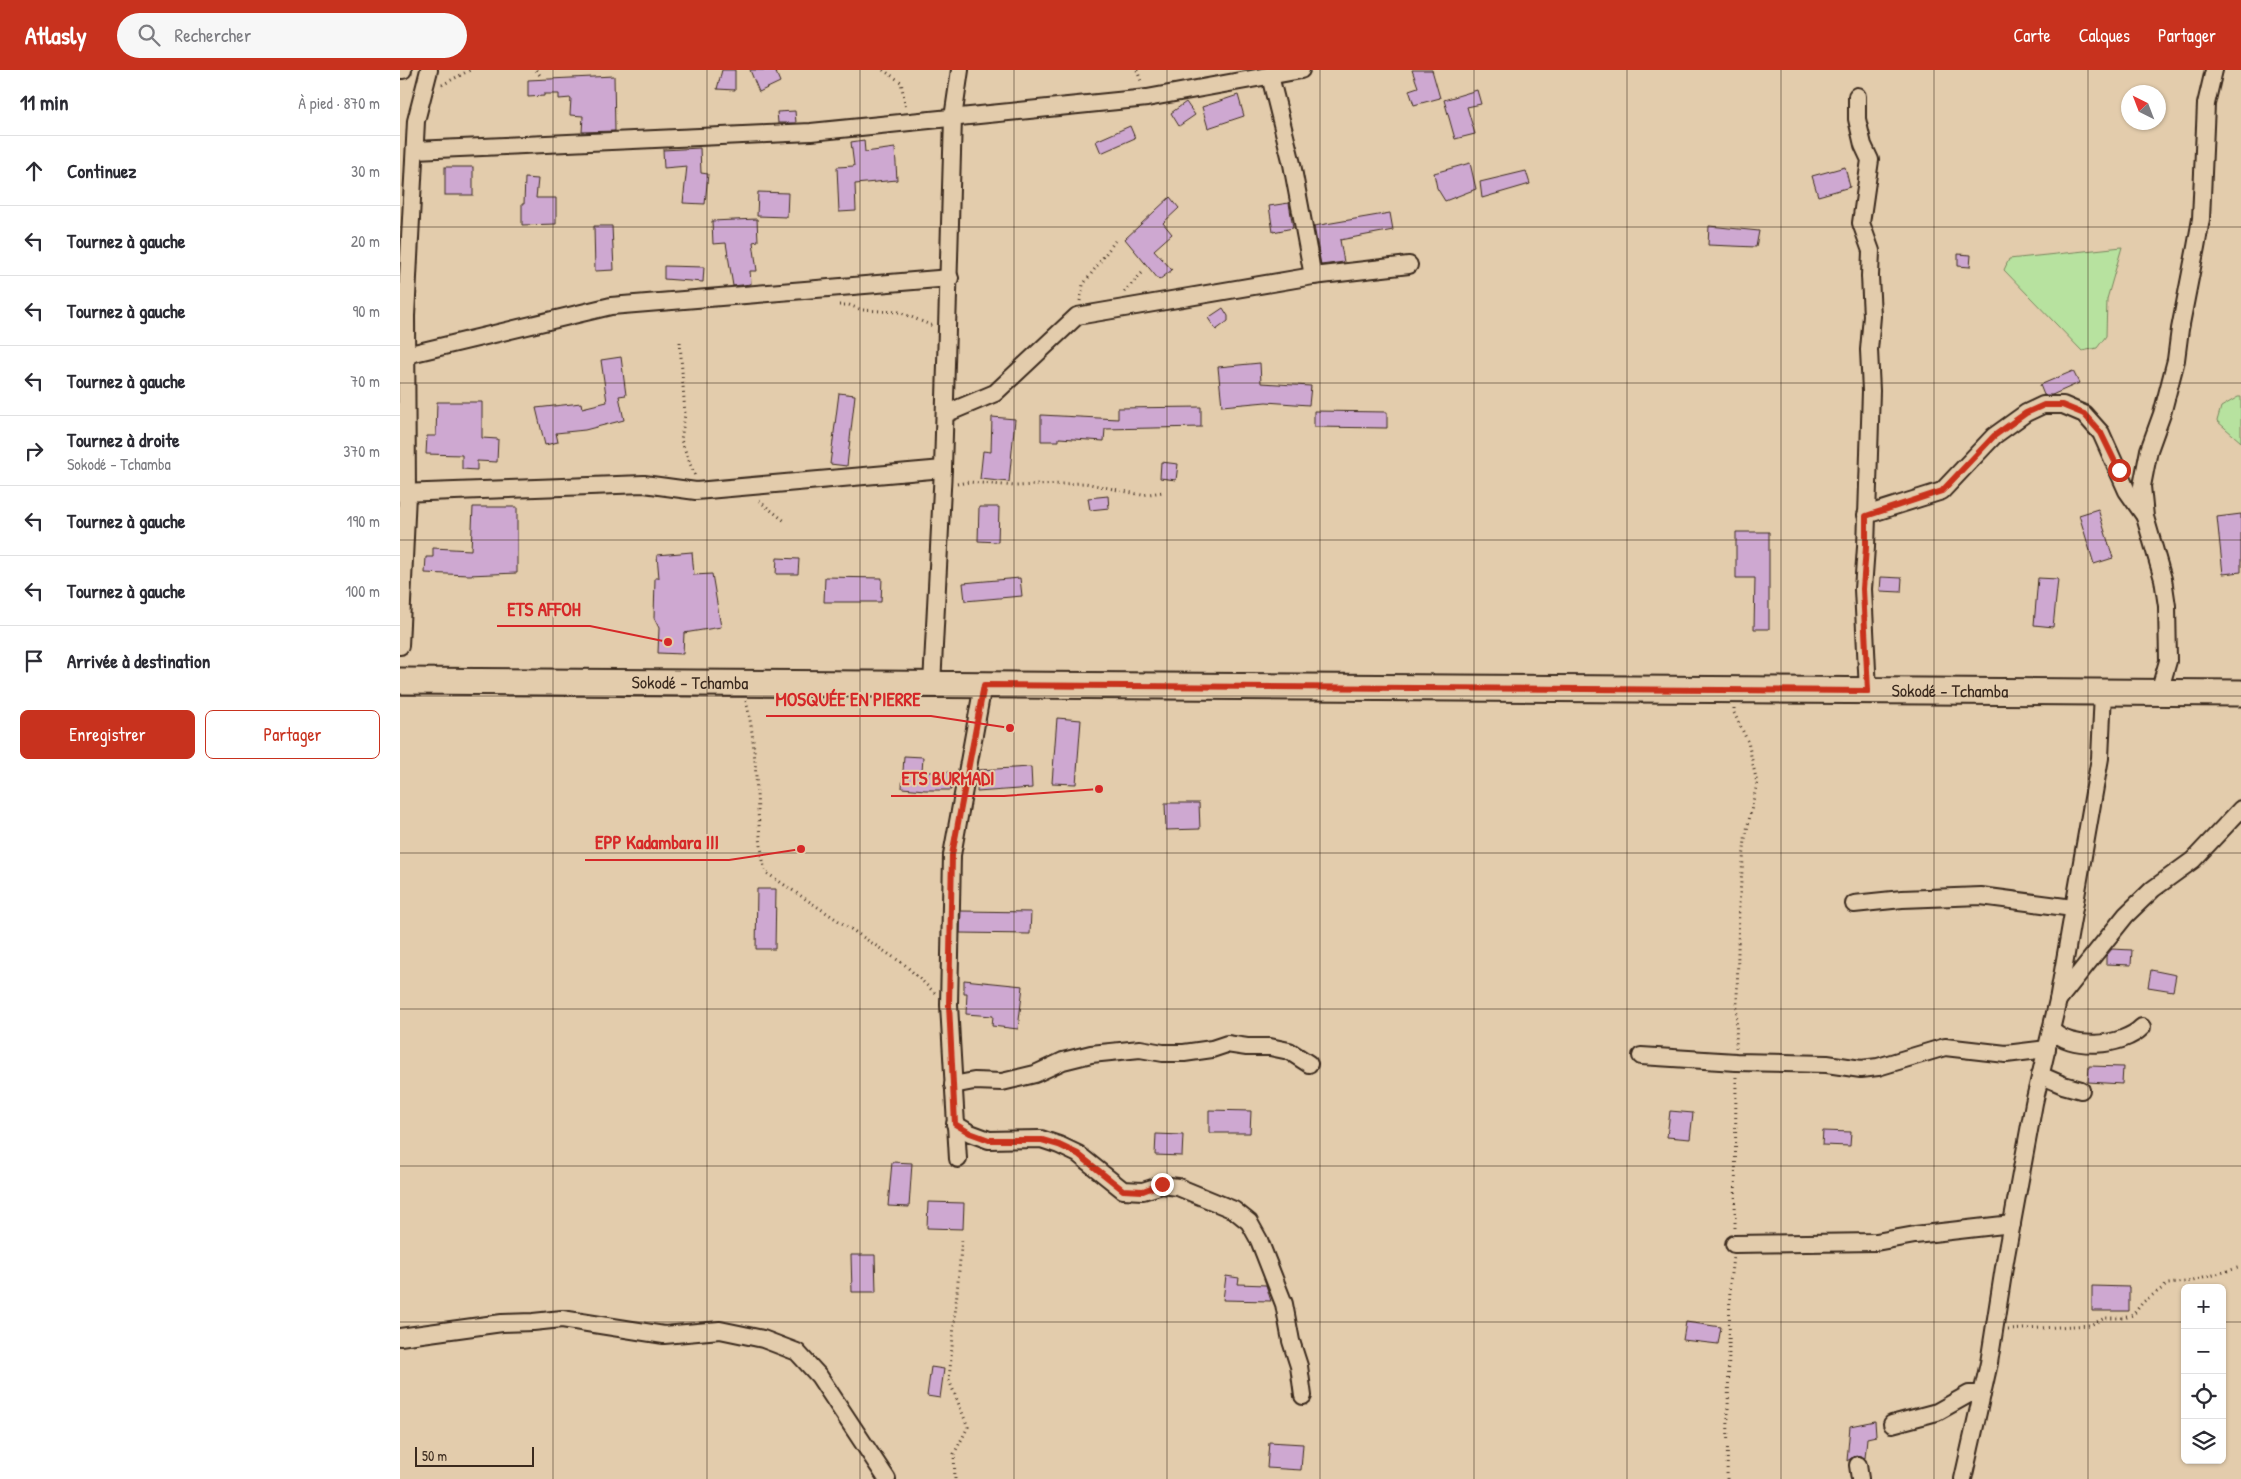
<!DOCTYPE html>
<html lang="fr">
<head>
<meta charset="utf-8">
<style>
  body { margin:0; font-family:"Patrick Hand",sans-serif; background:#f7f7f7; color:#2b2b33 }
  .controls { position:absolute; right:15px; bottom:15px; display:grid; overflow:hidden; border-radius:8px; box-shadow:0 1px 4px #0004 }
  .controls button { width:45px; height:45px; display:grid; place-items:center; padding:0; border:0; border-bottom:1px solid #e1e1e2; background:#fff; color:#2b2b33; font:25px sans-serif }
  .compass { position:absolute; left:1721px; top:15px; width:45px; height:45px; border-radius:50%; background:#fff; box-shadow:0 1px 4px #0004; rotate:318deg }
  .scale { position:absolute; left:15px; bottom:12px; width:119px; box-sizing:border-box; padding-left:5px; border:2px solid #3b2a1e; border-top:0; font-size:14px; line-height:18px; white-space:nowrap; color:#3b2a1e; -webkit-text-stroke:4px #e3ccac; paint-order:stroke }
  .stop { position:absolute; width:15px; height:15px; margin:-11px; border:4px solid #c8321e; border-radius:50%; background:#fff }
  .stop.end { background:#c8321e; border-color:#fff; box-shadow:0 1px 5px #0008 }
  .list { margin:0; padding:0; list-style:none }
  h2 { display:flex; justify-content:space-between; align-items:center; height:65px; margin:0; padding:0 20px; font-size:21px }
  h2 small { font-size:16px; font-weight:400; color:#7c7c81 }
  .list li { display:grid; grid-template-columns:32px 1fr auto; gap:15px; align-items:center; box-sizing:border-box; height:70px; padding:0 20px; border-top:1px solid #e1e1e2 }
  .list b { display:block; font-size:19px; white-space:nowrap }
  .list p { margin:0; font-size:16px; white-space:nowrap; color:#7c7c81 }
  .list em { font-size:16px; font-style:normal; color:#7c7c81 }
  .actions { display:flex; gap:10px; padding:15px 20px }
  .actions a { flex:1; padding:11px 0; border:1px solid #c8321e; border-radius:8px; text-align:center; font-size:18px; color:#c8321e }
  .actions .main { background:#c8321e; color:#fff }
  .icon { flex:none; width:28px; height:28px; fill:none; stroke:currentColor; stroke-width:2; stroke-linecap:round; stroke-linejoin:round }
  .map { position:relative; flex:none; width:1841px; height:1409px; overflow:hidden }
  header { display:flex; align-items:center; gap:30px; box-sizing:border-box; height:70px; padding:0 25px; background:#c8321e; color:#fff }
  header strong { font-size:24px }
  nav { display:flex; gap:28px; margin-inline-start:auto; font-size:18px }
  .search { width:350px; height:45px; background:#f7f7f7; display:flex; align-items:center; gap:12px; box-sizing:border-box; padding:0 18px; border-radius:28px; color:#7c7c81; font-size:19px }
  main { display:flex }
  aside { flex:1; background:#fff }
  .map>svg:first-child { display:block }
</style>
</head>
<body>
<header>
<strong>Atlasly</strong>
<div class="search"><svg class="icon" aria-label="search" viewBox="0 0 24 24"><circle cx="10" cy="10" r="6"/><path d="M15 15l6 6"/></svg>Rechercher</div>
<nav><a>Carte</a><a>Calques</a><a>Partager</a></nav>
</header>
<main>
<aside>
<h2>11 min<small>À pied · 870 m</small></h2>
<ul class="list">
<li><svg class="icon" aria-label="ahead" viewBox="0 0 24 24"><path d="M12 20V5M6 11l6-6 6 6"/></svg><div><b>Continuez</b></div><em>30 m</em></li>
<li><svg class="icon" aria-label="left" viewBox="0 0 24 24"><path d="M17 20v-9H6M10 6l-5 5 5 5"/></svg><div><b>Tournez à gauche</b></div><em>20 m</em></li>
<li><svg class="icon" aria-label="left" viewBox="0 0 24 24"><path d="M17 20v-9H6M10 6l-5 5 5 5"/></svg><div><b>Tournez à gauche</b></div><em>90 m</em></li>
<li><svg class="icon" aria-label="left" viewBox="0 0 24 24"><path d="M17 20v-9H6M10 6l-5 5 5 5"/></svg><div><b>Tournez à gauche</b></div><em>70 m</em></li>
<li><svg class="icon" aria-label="right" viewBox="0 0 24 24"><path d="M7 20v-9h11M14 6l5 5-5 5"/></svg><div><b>Tournez à droite</b><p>Sokodé - Tchamba</p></div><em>370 m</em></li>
<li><svg class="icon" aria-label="left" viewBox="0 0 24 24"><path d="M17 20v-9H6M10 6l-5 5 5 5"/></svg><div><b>Tournez à gauche</b></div><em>190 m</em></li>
<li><svg class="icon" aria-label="left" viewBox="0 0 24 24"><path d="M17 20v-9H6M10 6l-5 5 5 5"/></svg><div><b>Tournez à gauche</b></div><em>100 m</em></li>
<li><svg class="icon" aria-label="arrive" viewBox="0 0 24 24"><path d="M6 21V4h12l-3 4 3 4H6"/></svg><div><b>Arrivée à destination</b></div></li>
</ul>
<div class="actions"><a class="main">Enregistrer</a><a>Partager</a></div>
</aside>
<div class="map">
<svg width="1841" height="1409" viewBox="0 0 1841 1409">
  <rect width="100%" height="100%" fill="#e3ccac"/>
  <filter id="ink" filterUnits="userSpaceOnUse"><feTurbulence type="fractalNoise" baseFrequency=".02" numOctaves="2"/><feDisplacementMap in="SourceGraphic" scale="10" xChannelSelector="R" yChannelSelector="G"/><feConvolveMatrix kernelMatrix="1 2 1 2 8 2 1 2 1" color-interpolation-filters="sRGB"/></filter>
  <g filter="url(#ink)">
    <g fill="#b7e29f" stroke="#79865e">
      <path d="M 1722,177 L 1707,229 L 1706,266 L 1697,278 L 1682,281 L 1604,200 L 1609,189 Z"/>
      <path d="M 1838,327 L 1841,327 L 1841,372 L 1817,351 L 1821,337 Z"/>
    </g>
    <g fill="#cea8d1" stroke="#3b2a1e">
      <path d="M 322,0 L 335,0 L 335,20 L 317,19 Z"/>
      <path d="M 350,0 L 375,0 L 380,12 L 359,22 Z"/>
      <path d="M 1012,0 L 1032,0 L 1040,28 L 1014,35 L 1009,20 L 1018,17 Z"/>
      <path d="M 214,6 L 215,61 L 182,62 L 183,46 L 170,45 L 171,28 L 159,29 L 159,24 L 144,24 L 144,26 L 128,27 L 128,10 Z"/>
      <path d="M 1077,20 L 1081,34 L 1067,37 L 1075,64 L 1055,69 L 1044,30 Z"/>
      <path d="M 838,25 L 844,46 L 808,58 L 802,37 Z"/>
      <path d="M 786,32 L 795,45 L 779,56 L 771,43 Z"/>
      <path d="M 395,41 L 396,53 L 378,53 L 377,42 Z"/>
      <path d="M 730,56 L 735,68 L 701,83 L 696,71 Z"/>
      <path d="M 464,70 L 465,82 L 495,78 L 497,110 L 455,114 L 456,141 L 439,142 L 437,97 L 454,96 L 451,72 Z"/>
      <path d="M 300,78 L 301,103 L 308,104 L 305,134 L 283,133 L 287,96 L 264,98 L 263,80 Z"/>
      <path d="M 1070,93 L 1076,119 L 1045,131 L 1037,118 L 1034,103 Z"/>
      <rect x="45" y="97" width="28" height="28"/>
      <path d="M 1445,97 L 1450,117 L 1418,126 L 1412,106 Z"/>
      <path d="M 1126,101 L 1130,114 L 1082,128 L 1080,112 Z"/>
      <path d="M 125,108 L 138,109 L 136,128 L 156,128 L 156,154 L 122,155 L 122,134 L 124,134 Z"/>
      <path d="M 358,122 L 388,123 L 387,147 L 357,146 Z"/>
      <path d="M 770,127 L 779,138 L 763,153 L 772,164 L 754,180 L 772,200 L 759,210 L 725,169 Z"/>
      <path d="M 889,133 L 893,158 L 873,162 L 869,136 Z"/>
      <path d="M 990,143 L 993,160 L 940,170 L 944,192 L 921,195 L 914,156 Z"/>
      <path d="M 357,149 L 358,171 L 353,172 L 357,201 L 350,201 L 351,214 L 333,216 L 326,173 L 313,174 L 312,151 Z"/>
      <path d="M 194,156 L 212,156 L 214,200 L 195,201 Z"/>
      <path d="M 1309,156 L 1359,161 L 1356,177 L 1308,175 Z"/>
      <path d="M 1558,184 L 1571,185 L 1570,197 L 1558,196 Z"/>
      <path d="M 264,196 L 304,197 L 303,212 L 264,209 Z"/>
      <path d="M 823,238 L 828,246 L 828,251 L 816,260 L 808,248 Z"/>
      <path d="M 221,287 L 226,325 L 219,326 L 224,350 L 185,360 L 156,363 L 158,372 L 145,375 L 136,338 L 181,333 L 182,338 L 207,332 L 201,290 Z"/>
      <path d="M 860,293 L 861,313 L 911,316 L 909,335 L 866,332 L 822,336 L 818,297 Z"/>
      <path d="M 1673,301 L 1679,313 L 1652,325 L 1644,325 L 1640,315 Z"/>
      <path d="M 439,323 L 455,325 L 447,396 L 430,394 Z"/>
      <path d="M 37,332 L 82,332 L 82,368 L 98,369 L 97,392 L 77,391 L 77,400 L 62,399 L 62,385 L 26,384 L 27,366 L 36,366 Z"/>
      <path d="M 801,337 L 801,357 L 705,359 L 704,371 L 659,368 L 659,371 L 641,371 L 641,345 L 718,349 L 718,338 Z"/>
      <path d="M 914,341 L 987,342 L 987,358 L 914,357 Z"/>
      <path d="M 592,347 L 615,349 L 609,412 L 580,409 L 583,381 L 591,382 Z"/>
      <path d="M 761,392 L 778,394 L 776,410 L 760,408 Z"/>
      <path d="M 708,426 L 709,438 L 690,440 L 688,428 Z"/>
      <path d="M 73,437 L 117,437 L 117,503 L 69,505 L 25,503 L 26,487 L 33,487 L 33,478 L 71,480 Z"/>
      <path d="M 579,437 L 599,437 L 598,472 L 578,471 Z"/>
      <path d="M 1698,439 L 1713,488 L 1694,494 L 1679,445 Z"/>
      <path d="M 1841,444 L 1841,502 L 1823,504 L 1817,447 Z"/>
      <path d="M 1336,462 L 1369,462 L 1369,559 L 1354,559 L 1355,508 L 1336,508 Z"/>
      <path d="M 292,482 L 294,505 L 312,504 L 321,557 L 284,563 L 283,584 L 258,583 L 259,558 L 254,548 L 255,508 L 259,508 L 257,485 Z"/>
      <path d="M 377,488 L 399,489 L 398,504 L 376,504 Z"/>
      <path d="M 425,507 L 482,508 L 481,532 L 424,532 Z"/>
      <path d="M 1481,507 L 1502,508 L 1501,522 L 1480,521 Z"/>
      <path d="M 620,508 L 622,526 L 565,531 L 563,513 Z"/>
      <path d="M 1638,508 L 1658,509 L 1653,557 L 1634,555 Z"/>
      <path d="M 657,648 L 681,650 L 676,714 L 652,713 Z"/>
      <path d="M 504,686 L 523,687 L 522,702 L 551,702 L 551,720 L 525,720 L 502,718 Z"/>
      <path d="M 631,697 L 632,718 L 577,722 L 578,700 Z"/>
      <path d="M 765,733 L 799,733 L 800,759 L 766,760 Z"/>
      <path d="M 357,819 L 376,819 L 375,879 L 356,879 Z"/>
      <path d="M 561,841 L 631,842 L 630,864 L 560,863 Z"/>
      <path d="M 1712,879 L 1732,880 L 1731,895 L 1706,894 L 1706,886 Z"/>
      <path d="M 1751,900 L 1776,905 L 1773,921 L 1748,917 Z"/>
      <path d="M 564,910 L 623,916 L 618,959 L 592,956 L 593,946 L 566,944 L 567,923 L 564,923 Z"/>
      <path d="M 1689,996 L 1723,997 L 1722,1014 L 1688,1012 Z"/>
      <path d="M 809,1040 L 851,1041 L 850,1063 L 809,1063 Z"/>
      <path d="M 1270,1041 L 1293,1043 L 1290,1069 L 1267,1067 Z"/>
      <path d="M 1423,1061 L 1451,1062 L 1450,1076 L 1422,1075 Z"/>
      <path d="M 756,1064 L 783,1065 L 782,1086 L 755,1085 Z"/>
      <path d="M 492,1092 L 512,1093 L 509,1137 L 488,1136 Z"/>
      <path d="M 528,1132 L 564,1133 L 563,1159 L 527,1158 Z"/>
      <path d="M 451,1185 L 475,1185 L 476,1222 L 452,1222 Z"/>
      <path d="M 826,1206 L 839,1208 L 838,1214 L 866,1215 L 871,1231 L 823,1230 Z"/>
      <path d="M 1692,1216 L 1729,1217 L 1729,1241 L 1692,1241 Z"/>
      <path d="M 1286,1252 L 1321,1257 L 1318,1274 L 1283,1270 Z"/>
      <path d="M 531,1297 L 544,1299 L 540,1328 L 527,1326 Z"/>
      <path d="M 1475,1351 L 1476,1366 L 1467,1368 L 1465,1388 L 1456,1385 L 1447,1391 L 1450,1356 Z"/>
      <path d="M 869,1372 L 903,1374 L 901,1400 L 867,1398 Z"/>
    </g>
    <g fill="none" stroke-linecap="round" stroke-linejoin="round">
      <defs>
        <g id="minor">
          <path d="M 0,0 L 3,0"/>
          <path d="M 870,6 L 892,94 L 913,206"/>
          <path d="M 1457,26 L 1457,49 L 1463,75 L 1470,90 L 1461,153 L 1471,181 L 1470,206 L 1472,246 L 1469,280 L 1471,321 L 1466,477 L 1463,519 L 1468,621"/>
          <path d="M 15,80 L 411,62 L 747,28 L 901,0"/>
          <path d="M 6,285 L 211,236 L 550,208"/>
          <path d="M 545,344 L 595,323 L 677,246 L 913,206 L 1009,195"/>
          <path d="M 0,423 L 244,414 L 296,421 L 543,399"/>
          <path d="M 1466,445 L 1542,421 L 1594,366 L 1626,343 L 1643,335 L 1663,335 L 1684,344 L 1701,363 L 1727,421 L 1744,445"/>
          <path d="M 0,576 L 7,424 L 6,246 L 16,51 L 29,0"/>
          <path d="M 532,615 L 543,399 L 553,48 L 560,0"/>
          <path d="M 1759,622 L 1768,591 L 1767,536 L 1763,509 L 1745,447 L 1742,416 L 1749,380 L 1762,344 L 1776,290 L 1780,259 L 1796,177 L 1801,149 L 1806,34 L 1814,0"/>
          <path d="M 1454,834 L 1502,829 L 1581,826 L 1673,838"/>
          <path d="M 1658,930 L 1726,845 L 1753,819 L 1793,790 L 1841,739"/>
          <path d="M 1651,959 C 1669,981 1723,977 1742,957"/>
          <path d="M 1241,986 L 1336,992 L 1427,994 L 1461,999 L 1478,997 L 1545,977 L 1606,984 L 1647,979"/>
          <path d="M 1640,1005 L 1663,1015 L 1681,1020"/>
          <path d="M 553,1015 L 574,1011 L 602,1012 L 635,1004 L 663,991 L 691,984 L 740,979 L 763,983 L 784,983 L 812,979 L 827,974 L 847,977 L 870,977 L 889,981 L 909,994"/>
          <path d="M 555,1054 L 570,1063 L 589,1070 L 641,1069 L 659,1075 L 678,1084 L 723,1120 L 743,1121 L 762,1115 L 778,1117 L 834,1140 L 849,1152 L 859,1170 L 884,1234 L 891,1271 L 899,1296 L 903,1326"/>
          <path d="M 558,1089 L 549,935 L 552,785 L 583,615"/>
          <path d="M 1334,1174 L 1476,1172 L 1515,1165 L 1612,1154"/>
          <path d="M 0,1267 L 102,1253 L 133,1252 L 162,1249 L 264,1265 L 320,1260 L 363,1269 L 397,1282 L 419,1306 L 487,1409"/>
          <path d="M 1492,1354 L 1537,1342 L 1569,1324 L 1582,1324"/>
          <path d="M 1458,1395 L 1460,1409"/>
          <path d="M 1563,1409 L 1589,1293 L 1605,1191 L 1634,1033 L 1658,930 L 1700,688 L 1703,622"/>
        </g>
        <g id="primary">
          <path id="s1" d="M 0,611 L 1841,623"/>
        </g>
      </defs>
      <use href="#minor" stroke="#3b2a1e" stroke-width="20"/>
      <use href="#primary" stroke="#3b2a1e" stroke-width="29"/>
      <g stroke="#3b2a1e" stroke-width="3" stroke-dasharray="1 4" stroke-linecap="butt">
        <path d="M 136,0 L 142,8"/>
        <path d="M 483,0 L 501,12 L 506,39"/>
        <path d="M 737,0 L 742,14"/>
        <path d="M 42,15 L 70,0"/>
        <path d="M 724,222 L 743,202"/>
        <path d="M 680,231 L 683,215 L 715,171"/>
        <path d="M 439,235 L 449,235 L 462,240 L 499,242 L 533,256"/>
        <path d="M 280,272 L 285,344 L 281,370 L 295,406"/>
        <path d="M 557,414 L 569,412 L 615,416 L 685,413 L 742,425 L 763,422"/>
        <path d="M 359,431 L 386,452"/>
        <path d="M 346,631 C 360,687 354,746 365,802 L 505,895 L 535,923"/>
        <path d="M 1334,638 L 1334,643 L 1348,672 L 1357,713 L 1345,769 L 1339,834 L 1336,978"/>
        <path d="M 1335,1158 L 1336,1007"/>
        <path d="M 1608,1260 L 1690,1255 L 1705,1248 L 1724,1248 L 1733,1245 L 1743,1232 L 1768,1214 L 1793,1211 L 1841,1197"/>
        <path d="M 555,1409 L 554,1384 L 568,1357 L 549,1310 L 562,1168"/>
        <path d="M 1327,1409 L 1330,1212 L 1333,1187"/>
      </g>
      <use href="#minor" stroke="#e3ccac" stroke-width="16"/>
      <use href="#primary" stroke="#e3ccac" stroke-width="25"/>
    </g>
  </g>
  <g fill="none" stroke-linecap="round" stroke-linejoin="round" filter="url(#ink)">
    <path stroke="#c8321e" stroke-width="6" d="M 762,1114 L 743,1121 L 723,1120 L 678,1084 L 659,1075 L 642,1070 L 589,1070 L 570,1063 L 555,1054 L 549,935 L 552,785 L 584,615 L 1468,621 L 1463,519 L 1466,477 L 1466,446 L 1542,421 L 1594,366 L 1626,343 L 1644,335 L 1662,335 L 1684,344 L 1701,363 L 1719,400"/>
  </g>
  <path fill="none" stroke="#3b2a1e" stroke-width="1" stroke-opacity="0.55" d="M 153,0 L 153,1409M 307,0 L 307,1409M 460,0 L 460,1409M 614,0 L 614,1409M 767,0 L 767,1409M 920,0 L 920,1409M 1074,0 L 1074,1409M 1227,0 L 1227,1409M 1381,0 L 1381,1409M 1534,0 L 1534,1409M 1688,0 L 1688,1409M 0,157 L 1841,157M 0,313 L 1841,313M 0,470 L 1841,470M 0,626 L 1841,626M 0,783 L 1841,783M 0,939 L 1841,939M 0,1096 L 1841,1096M 0,1252 L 1785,1252M 1822,1252 L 1841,1252"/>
  <g text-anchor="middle" stroke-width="4" stroke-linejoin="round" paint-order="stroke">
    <g font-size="18" fill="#3b2a1e" stroke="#e3ccac">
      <text dy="6" stroke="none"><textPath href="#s1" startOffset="290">Sokodé - Tchamba</textPath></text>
      <text dy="6" stroke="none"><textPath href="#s1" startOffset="1550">Sokodé - Tchamba</textPath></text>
    </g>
  </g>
  <path fill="none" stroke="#d62828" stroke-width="2" d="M268 572L190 556H97M610 658L531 646H366M699 719L604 726H491M401 779L329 790H185"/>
  <g fill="#d62828" stroke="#e3ccac" stroke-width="2">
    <circle cx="268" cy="572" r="5"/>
    <circle cx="610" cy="658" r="5"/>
    <circle cx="699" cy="719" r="5"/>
    <circle cx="401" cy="779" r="5"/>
  </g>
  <g font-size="19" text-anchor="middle" font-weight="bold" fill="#d62828" stroke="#e3ccac" stroke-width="4" stroke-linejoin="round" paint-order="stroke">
    <text x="144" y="546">ETS AFFOH</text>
    <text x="448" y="636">MOSQUÉE EN PIERRE</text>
    <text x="548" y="715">ETS BURMADI</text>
    <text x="257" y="779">EPP Kadambara III</text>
  </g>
</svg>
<div class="controls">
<button>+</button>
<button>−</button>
<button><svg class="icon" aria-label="locate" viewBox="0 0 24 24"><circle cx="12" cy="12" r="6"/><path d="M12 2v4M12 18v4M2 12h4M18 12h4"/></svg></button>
<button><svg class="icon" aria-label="layers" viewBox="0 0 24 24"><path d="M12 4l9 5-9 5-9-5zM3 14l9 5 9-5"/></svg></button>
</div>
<svg class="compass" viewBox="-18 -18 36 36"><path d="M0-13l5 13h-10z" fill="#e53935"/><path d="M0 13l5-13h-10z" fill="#7c7c81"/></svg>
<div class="scale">50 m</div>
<div class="stop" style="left:1719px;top:400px"></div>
<div class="stop end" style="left:762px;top:1114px"></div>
</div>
</main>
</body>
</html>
